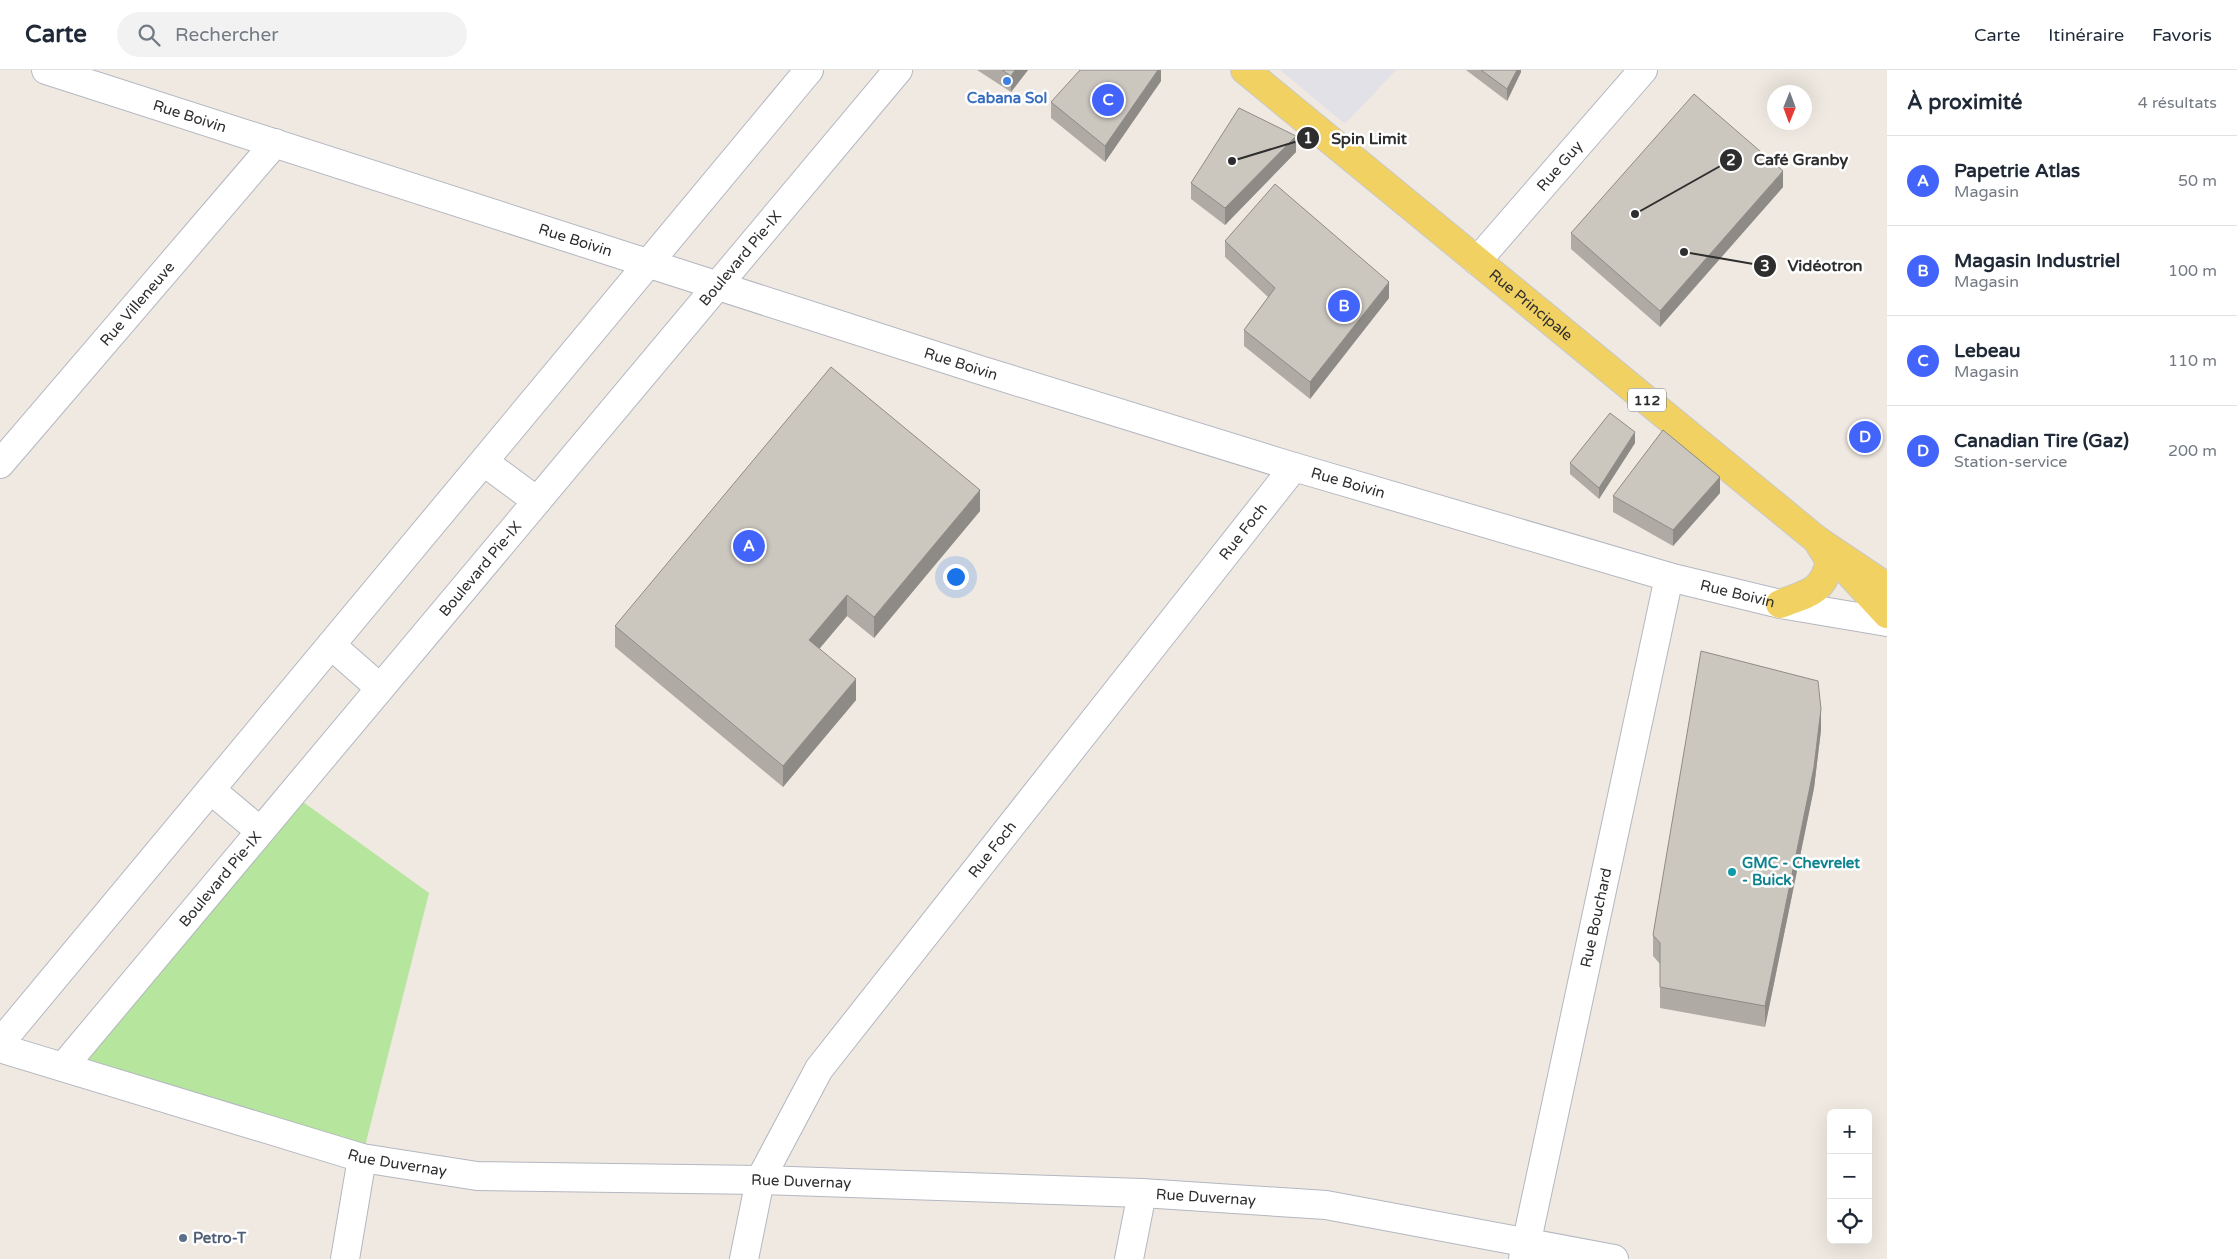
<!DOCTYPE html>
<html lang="fr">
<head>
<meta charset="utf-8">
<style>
  body { margin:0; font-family:"Varela Round",sans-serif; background:#f2f2f3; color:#1f2937 }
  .controls { position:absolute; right:15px; bottom:15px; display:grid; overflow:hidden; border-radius:8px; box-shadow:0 5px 20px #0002 }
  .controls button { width:45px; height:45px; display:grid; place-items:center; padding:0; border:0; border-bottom:1px solid #e0e1e3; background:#fff; color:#1f2937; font:25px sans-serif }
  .compass { position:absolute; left:1767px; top:15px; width:45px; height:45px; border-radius:50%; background:#fff; box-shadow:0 5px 20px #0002; rotate:181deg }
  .you { position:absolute; left:955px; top:506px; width:18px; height:18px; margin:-12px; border:4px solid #fff; border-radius:50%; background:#1a73e8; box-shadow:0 0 0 8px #1a73e833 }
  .badge { display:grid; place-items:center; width:32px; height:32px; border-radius:50%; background:#4264fb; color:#fff; font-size:16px; font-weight:700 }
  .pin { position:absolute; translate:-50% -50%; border:2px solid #fff; box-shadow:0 1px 5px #0006 }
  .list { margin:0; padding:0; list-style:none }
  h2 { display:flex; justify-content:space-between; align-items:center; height:65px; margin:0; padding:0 20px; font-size:21px }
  h2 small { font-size:16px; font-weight:400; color:#747a83 }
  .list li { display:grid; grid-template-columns:32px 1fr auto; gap:15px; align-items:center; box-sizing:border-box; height:90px; padding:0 20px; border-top:1px solid #e0e1e3 }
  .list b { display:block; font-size:19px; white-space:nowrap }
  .list p { margin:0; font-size:16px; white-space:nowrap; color:#747a83 }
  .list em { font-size:16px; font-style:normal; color:#747a83 }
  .icon { flex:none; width:28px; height:28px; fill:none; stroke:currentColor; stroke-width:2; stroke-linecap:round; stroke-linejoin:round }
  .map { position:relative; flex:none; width:1887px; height:1189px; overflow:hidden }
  header { display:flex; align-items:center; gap:30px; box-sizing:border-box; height:70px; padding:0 25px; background:#fff; border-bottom:1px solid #e0e1e3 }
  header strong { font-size:24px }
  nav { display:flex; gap:28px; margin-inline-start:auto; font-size:18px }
  .search { width:350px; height:45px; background:#f2f2f3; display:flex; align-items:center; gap:12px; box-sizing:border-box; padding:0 18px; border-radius:28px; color:#747a83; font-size:19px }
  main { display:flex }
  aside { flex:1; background:#fff }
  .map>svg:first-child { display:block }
</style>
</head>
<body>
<header>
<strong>Carte</strong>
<div class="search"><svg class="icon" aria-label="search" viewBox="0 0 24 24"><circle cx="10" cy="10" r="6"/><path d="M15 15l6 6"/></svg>Rechercher</div>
<nav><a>Carte</a><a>Itinéraire</a><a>Favoris</a></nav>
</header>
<main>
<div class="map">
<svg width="1887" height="1189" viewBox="0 0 1887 1189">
  <rect width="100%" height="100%" fill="#efe9e1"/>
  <path fill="#e3e1e8" d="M 1280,0 L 1396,0 L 1345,54 Z"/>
  <path fill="#b6e59e" d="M 292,724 L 429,823 L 362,1088 L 63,997 Z"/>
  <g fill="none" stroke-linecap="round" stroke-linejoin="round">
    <defs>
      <g id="street">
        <path id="s1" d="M 1477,191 L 1643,0"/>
        <path d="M 484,392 L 537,431"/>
        <path id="s2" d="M 0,394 L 275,73"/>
        <path d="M 331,575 L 380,618"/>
        <path d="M 211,720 L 260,761"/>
        <path d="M 0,973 L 809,0"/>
        <path id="s3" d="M 0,978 L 362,1088 L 477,1106 L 760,1110 L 1142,1123 L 1326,1135 L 1614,1189"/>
        <path id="s4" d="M 63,997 L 898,0"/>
        <path d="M 345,1189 L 362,1088"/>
        <path id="s5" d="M 744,1189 L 760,1110 L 819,999 L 1294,397"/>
        <path d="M 1129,1189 L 1142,1123"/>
        <path id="s6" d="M 1523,1189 L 1669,507"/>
      </g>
      <g id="secondary">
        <path id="s7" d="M 46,0 L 980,300 L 1294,397 L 1669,507 L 1780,534 L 1887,552"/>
      </g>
      <g id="primary">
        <path id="s8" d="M 1245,0 L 1817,470 L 1887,517"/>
        <path d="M 1851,505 L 1887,544"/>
        <path d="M 1780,534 C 1808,523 1823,523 1830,491 L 1817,470"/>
      </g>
    </defs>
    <use href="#street" stroke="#b4b7c1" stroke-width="30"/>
    <use href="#secondary" stroke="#b4b7c1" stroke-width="30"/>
    <use href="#primary" stroke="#c9c9c9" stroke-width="30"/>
    <use href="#street" stroke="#fff" stroke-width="28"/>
    <use href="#secondary" stroke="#fff" stroke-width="28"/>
    <use href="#primary" stroke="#f2d163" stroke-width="28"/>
  </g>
  <g fill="#afaba4">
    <path d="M 977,0 L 1028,0 L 1011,22 Z"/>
    <path d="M 1161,0 L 1161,11 L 1105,92 L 1051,48 L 1051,32 Z"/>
    <path d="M 1466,0 L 1521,0 L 1521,2 L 1507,31 Z"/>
    <path d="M 1296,82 L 1225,155 L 1191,129 L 1191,113 Z"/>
    <path d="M 1783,117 L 1660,257 L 1571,179 L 1571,163 Z"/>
    <path d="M 1225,171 L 1389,228 L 1310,329 L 1244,276 L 1244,260 L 1268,227 L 1225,187 Z"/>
    <path d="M 1635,373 L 1599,429 L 1570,404 L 1570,393 Z"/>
    <path d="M 1720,423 L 1673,476 L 1613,442 L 1613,426 Z"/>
    <path d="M 980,441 L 874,568 L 847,546 L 819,579 L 856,630 L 783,717 L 615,577 L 615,556 Z"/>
    <path d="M 1821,660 L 1814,718 L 1765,957 L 1660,938 L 1660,894 L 1653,886 L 1653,865 Z"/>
  </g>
  <g fill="#8e8b86">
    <path d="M 1015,0 L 1028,0 L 1011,22 L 1011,6 Z"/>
    <path d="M 1158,0 L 1161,0 L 1161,11 L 1105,92 L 1105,76 Z"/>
    <path d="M 1517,0 L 1521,0 L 1521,2 L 1507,31 L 1507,19 Z"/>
    <path d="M 1296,66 L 1296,82 L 1225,155 L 1225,138 Z"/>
    <path d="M 1783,101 L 1783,117 L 1660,257 L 1660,241 Z"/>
    <path d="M 1389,212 L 1389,228 L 1310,329 L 1310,312 Z"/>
    <path d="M 1635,362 L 1635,373 L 1599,429 L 1599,418 Z"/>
    <path d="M 1720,407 L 1720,423 L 1673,476 L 1673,460 Z"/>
    <path d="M 980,420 L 980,441 L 874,568 L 874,547 Z"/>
    <path d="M 847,525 L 847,546 L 809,591 L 809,570 Z"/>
    <path d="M 856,609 L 856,630 L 783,717 L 783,696 Z"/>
    <path d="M 1821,639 L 1821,660 L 1814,718 L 1765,957 L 1765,936 Z"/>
  </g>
  <g fill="#cbc7bf" stroke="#8e8b86">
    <path d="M 1002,0 L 1015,0 L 1011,6 Z"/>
    <path d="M 1080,0 L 1158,0 L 1105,76 L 1051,32 Z"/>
    <path d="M 1481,0 L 1517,0 L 1507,19 Z"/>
    <path d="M 1694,24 L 1783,101 L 1660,241 L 1571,163 Z"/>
    <path d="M 1239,38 L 1296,66 L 1225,138 L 1191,113 Z"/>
    <path d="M 1275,114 L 1389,212 L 1310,312 L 1244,260 L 1275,218 L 1225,171 Z"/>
    <path d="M 831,297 L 980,420 L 874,547 L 847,525 L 809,570 L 856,609 L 783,696 L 615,556 Z"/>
    <path d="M 1610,343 L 1635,362 L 1599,418 L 1570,393 Z"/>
    <path d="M 1663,360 L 1720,407 L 1673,460 L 1613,426 Z"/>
    <path d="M 1701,581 L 1818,611 L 1821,639 L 1814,697 L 1765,936 L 1660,917 L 1660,873 L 1653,865 Z"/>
  </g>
  <circle fill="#3f7fe0" stroke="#fff" stroke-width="2" cx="1007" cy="11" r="5"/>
  <circle fill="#0f9aa8" stroke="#fff" stroke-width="2" cx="1732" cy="802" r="5"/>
  <circle fill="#5c6f8a" stroke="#fff" stroke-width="2" cx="183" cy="1168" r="5"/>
  <g text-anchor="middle" stroke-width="5" stroke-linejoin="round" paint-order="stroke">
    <rect fill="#fff" stroke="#6d6d6d" stroke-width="1" x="1628" y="318.5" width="38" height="23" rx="4"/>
    <g font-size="14" font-weight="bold" fill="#2e2e2e">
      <text x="1647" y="335">112</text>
    </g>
    <g font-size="15" font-weight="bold" fill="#366cbe" stroke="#fff">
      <text x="1007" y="33">Cabana Sol</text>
    </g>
    <g font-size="15" fill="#2e2e2e" stroke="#fff">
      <text dy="5" stroke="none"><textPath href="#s7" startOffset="151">Rue Boivin</textPath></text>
      <text dy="5" stroke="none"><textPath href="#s1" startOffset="126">Rue Guy</textPath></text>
      <text dy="5" stroke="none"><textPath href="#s7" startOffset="556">Rue Boivin</textPath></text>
      <text dy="5" stroke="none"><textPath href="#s4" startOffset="1055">Boulevard Pie-IX</textPath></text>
      <text dy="5" stroke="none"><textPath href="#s2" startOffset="211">Rue Villeneuve</textPath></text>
      <text dy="5" stroke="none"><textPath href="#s8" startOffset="370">Rue Principale</textPath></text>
      <text dy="5" stroke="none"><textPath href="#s7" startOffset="961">Rue Boivin</textPath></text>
      <text dy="5" stroke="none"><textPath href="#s7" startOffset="1366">Rue Boivin</textPath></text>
      <text dy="5" stroke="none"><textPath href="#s5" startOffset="891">Rue Foch</textPath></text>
      <text dy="5" stroke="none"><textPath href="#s4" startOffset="650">Boulevard Pie-IX</textPath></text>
      <text dy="5" stroke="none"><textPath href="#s7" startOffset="1771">Rue Boivin</textPath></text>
      <text dy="5" stroke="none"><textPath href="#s5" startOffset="486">Rue Foch</textPath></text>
      <text dy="5" stroke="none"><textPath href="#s4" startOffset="245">Boulevard Pie-IX</textPath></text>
      <text dy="5" stroke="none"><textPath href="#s6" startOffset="349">Rue Bouchard</textPath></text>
      <text dy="5" stroke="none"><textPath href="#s3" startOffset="414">Rue Duvernay</textPath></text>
      <text dy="5" stroke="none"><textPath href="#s3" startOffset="819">Rue Duvernay</textPath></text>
      <text dy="5" stroke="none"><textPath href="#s3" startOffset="1224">Rue Duvernay</textPath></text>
    </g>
    <g font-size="15" font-weight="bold" fill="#0d838f" stroke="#fff" text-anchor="start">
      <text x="1742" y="798">GMC - Chevrelet<tspan x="1742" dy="17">- Buick</tspan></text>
    </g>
    <g font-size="15" font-weight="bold" fill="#4e5e75" stroke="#fff" text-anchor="start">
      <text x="193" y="1173">Petro-T</text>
    </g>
  </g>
  <path fill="none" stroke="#2e2e2e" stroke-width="2" d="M1232 91L1308 68M1635 144L1731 90M1684 182L1765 196"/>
  <g fill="#2e2e2e" stroke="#fff" stroke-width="2">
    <circle cx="1232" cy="91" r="5"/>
    <circle cx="1635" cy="144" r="5"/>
    <circle cx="1684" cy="182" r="5"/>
    <circle cx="1308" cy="68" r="12"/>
    <circle cx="1731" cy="90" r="12"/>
    <circle cx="1765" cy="196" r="12"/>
  </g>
  <g font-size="15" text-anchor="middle" font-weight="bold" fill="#fff">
    <text x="1308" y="73">1</text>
    <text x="1731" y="95">2</text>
    <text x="1765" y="201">3</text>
  </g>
  <g font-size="16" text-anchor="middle" font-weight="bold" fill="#2e2e2e" stroke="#fff" stroke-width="5" stroke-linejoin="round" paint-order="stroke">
    <text x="1369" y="74">Spin Limit</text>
    <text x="1801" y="95">Café Granby</text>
    <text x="1825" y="201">Vidéotron</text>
  </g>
</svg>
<div class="controls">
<button>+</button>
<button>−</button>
<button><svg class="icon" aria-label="locate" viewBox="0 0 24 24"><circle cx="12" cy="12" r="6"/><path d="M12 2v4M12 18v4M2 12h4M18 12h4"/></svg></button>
</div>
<svg class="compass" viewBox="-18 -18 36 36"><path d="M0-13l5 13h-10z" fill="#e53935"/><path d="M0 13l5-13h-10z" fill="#747a83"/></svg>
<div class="you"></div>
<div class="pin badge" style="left:749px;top:476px">A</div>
<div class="pin badge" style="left:1344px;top:236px">B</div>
<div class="pin badge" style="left:1108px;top:30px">C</div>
<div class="pin badge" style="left:1865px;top:367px">D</div>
</div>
<aside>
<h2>À proximité<small>4 résultats</small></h2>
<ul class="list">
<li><span class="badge">A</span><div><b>Papetrie Atlas</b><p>Magasin</p></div><em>50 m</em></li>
<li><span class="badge">B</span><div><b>Magasin Industriel</b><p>Magasin</p></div><em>100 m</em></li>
<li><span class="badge">C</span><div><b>Lebeau</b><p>Magasin</p></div><em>110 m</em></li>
<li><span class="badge">D</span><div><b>Canadian Tire (Gaz)</b><p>Station-service</p></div><em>200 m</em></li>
</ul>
</aside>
</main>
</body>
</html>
